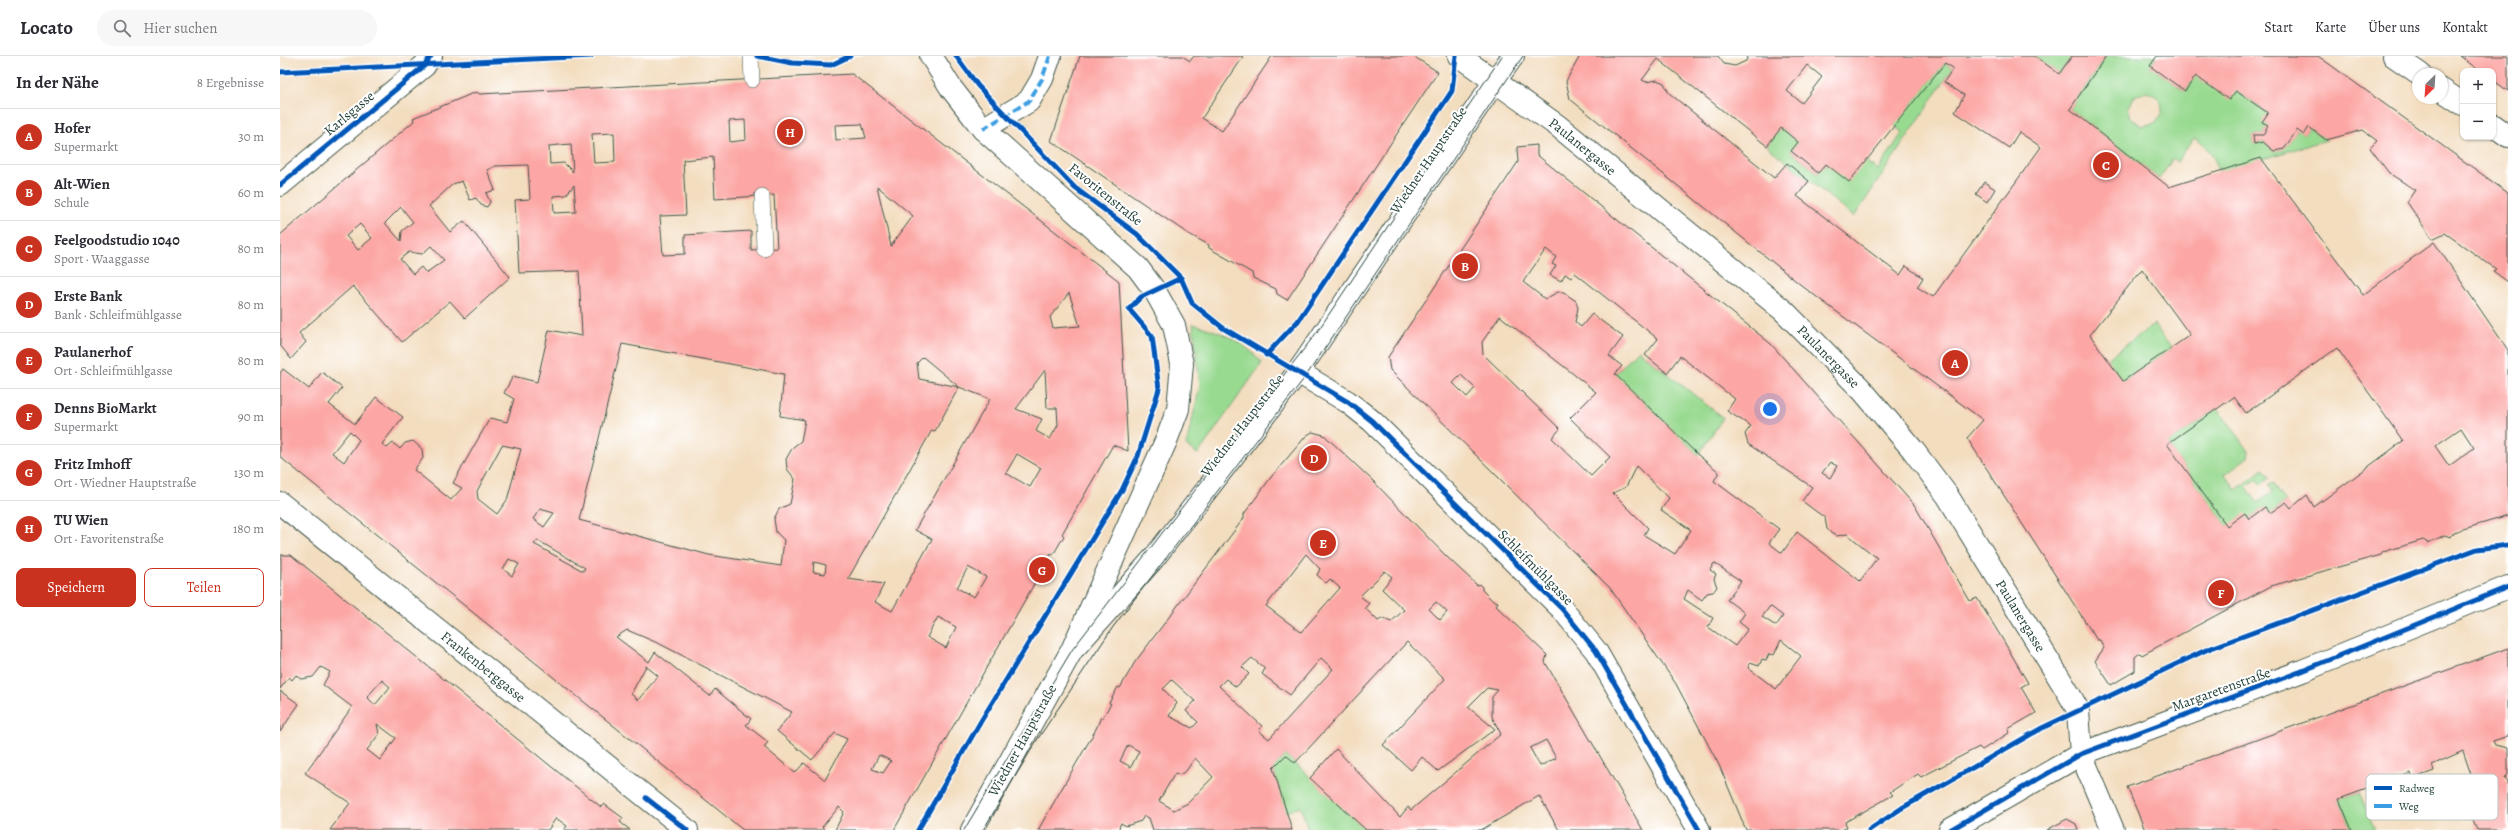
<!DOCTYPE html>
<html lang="de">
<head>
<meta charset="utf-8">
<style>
  body { margin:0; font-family:Alegreya,serif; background:#f7f7f7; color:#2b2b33 }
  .controls { position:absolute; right:12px; top:12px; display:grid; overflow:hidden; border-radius:8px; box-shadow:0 1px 3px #0004 }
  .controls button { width:36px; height:36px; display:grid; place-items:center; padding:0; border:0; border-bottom:1px solid #e1e1e2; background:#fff; color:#2b2b33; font:20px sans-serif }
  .compass { position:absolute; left:2132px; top:12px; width:36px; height:36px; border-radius:50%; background:#fff; box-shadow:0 1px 3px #0004; rotate:205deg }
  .you { position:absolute; left:1490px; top:353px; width:14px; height:14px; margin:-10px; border:3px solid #fff; border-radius:50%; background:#1a73e8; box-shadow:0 0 0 6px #1a73e833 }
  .badge { display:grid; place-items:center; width:26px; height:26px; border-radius:50%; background:#c8321e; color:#fff; font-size:13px; font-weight:700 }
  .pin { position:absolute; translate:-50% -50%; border:2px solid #fff; box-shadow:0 1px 4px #0006 }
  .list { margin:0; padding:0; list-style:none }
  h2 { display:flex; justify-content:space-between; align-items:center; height:52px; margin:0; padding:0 16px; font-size:17px }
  h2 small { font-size:13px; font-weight:400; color:#7c7c81 }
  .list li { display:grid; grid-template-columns:26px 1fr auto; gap:12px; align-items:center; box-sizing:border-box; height:56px; padding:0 16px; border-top:1px solid #e1e1e2 }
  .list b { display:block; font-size:15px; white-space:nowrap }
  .list p { margin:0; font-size:13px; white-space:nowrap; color:#7c7c81 }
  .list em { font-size:13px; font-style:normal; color:#7c7c81 }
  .actions { display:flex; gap:8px; padding:12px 16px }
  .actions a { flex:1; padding:9px 0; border:1px solid #c8321e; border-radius:8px; text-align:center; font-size:14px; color:#c8321e }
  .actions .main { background:#c8321e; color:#fff }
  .icon { flex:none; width:22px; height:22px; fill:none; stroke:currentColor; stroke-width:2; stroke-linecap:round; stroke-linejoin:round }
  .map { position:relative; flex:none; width:2228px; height:774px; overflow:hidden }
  header { display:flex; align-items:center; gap:24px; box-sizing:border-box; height:56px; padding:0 20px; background:#fff; border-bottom:1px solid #e1e1e2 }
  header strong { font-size:19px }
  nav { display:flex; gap:22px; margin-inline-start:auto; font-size:14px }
  .search { width:280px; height:36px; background:#f7f7f7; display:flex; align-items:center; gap:10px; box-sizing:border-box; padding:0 14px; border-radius:22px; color:#7c7c81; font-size:15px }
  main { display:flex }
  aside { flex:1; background:#fff }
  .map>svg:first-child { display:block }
</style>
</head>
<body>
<header>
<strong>Locato</strong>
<div class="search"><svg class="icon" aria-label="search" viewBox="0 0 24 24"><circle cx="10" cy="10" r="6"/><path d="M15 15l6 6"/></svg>Hier suchen</div>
<nav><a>Start</a><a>Karte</a><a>Über uns</a><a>Kontakt</a></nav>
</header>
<main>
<aside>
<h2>In der Nähe<small>8 Ergebnisse</small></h2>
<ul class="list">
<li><span class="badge">A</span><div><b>Hofer</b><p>Supermarkt</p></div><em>30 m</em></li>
<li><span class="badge">B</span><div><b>Alt-Wien</b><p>Schule</p></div><em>60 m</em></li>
<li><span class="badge">C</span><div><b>Feelgoodstudio 1040</b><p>Sport · Waaggasse</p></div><em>80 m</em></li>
<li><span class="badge">D</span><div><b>Erste Bank</b><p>Bank · Schleifmühlgasse</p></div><em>80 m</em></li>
<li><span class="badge">E</span><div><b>Paulanerhof</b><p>Ort · Schleifmühlgasse</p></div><em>80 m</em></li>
<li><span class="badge">F</span><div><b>Denns BioMarkt</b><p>Supermarkt</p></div><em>90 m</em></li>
<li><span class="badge">G</span><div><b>Fritz Imhoff</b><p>Ort · Wiedner Hauptstraße</p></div><em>130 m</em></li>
<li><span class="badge">H</span><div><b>TU Wien</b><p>Ort · Favoritenstraße</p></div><em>180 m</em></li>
</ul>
<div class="actions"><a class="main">Speichern</a><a>Teilen</a></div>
</aside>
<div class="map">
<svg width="2228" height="774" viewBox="0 0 2228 774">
  <rect width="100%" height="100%" fill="#fff"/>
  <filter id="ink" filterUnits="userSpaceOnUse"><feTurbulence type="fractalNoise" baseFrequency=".025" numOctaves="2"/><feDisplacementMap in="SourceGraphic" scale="8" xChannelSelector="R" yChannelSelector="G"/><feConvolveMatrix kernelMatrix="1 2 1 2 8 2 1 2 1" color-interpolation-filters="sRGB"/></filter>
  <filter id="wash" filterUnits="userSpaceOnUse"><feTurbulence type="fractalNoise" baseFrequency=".012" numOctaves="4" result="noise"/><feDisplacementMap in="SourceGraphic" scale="16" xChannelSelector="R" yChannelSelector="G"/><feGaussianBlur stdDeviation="0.9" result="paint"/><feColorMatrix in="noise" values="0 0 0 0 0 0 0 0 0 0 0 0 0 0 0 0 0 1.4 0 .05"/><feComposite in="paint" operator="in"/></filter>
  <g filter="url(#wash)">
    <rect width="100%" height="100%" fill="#f3ddbf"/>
    <g fill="#99da91" stroke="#5c8c62" fill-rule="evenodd">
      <path d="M 1755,0 L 1792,0 L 1779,18 Z"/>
      <path d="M 1826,0 L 1877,0 L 1870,10 L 1905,35 L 1916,20 L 1949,43 L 1956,35 L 1988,57 L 1988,69 L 1983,79 L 1973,79 L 1974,88 L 1983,86 L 1994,95 L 2004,93 L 2017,74 L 2024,79 L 2029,71 L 2046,84 L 1939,116 C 1935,101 1928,90 1914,82 L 1897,106 L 1893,103 L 1879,123 L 1790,53 ZM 1866,36 C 1876,39 1883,44 1882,56 L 1875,67 L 1862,70 L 1851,63 L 1848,51 L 1854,40 Z"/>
      <path d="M 1665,7 L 1673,12 L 1574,161 L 1487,90 L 1501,72 L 1518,86 L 1511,95 L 1538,117 L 1546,108 L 1585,105 L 1598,114 L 1623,76 L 1614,69 Z"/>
      <path d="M 913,268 C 941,276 963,284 982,307 L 918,398 L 906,390 L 920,330 Z"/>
      <path d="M 1874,268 L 1891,292 L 1843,325 L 1827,303 Z"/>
      <path d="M 1358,294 L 1443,362 L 1418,399 L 1335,318 Z"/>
      <path d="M 1938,352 L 1969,395 L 1968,401 L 1945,418 L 1956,434 L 1983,413 L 1990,422 L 1981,429 L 1977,423 L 1966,430 L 1978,447 L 1993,435 L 1989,429 L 1993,426 L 2006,446 L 1990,457 L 1985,451 L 1969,463 L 1947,470 L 1887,388 Z"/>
      <path d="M 1006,699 L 1015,707 L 1086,774 L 1028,774 L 1021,751 L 1006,756 L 993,712 Z"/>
      <path d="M 2079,736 L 2095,774 L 2072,774 L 2059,743 Z"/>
    </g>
    <g id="blocks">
      <g fill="#fca7a5" fill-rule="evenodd">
        <path d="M 800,0 L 902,0 L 910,5 L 914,0 L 961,0 L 963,1 L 922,62 L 942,75 L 992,0 L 1133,0 L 1158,16 L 1007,244 L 997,238 L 996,233 L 973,222 L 972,217 L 929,192 L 929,189 L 907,177 L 771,85 Z"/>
        <path d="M 1300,0 L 1438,0 L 1444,8 L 1455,10 L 1466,5 L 1468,0 L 1755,0 L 1779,18 L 1792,0 L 1826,0 L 1790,53 L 1889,131 L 1981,102 L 2083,239 L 2154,186 L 2228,294 L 2228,460 L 2173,476 L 2170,481 L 2165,479 L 2148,487 L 2143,484 L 2103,496 L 2101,499 L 1991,530 L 1862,599 L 1860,597 L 1855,601 L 1855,615 L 1831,629 L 1815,605 L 1824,592 L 1820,584 L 1817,584 L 1687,382 L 1703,364 L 1526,233 L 1290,43 L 1286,25 ZM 1378,3 L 1487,90 L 1501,72 L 1518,86 L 1511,95 L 1538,117 L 1546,108 L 1569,126 L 1665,7 L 1673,12 L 1664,26 L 1684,39 L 1675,56 L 1729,92 L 1739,76 L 1761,91 L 1653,241 L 1637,231 L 1643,222 L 1626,210 L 1620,219 L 1517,140 L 1529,125 L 1507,107 L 1494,122 L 1389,37 L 1384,27 L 1377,24 L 1366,26 L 1362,24 ZM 1527,9 L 1542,21 L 1522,47 L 1507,35 ZM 1862,213 L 1910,279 L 1843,325 L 1810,279 ZM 2057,292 L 2123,385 L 2034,451 L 2027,439 L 2011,452 L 2006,446 L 1990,457 L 1985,451 L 1969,463 L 1965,457 L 1947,470 L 1887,388 L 1954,341 L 1966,357 ZM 2181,372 L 2194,392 L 2169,410 L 2155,390 Z"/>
        <path d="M 1877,0 L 2038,0 L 2228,137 L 2228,226 L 2213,215 L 2216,213 L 2165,177 L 2152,183 L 2127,146 L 2135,134 L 2109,117 L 2090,92 L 2097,85 L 2083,74 L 2046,84 L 2029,71 L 2024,79 L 2017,74 L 2004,93 L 1994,95 L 1983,86 L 1974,88 L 1973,79 L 1983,79 L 1988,69 L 1982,66 L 1988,57 L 1956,35 L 1949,44 L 1916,20 L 1905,35 L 1870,10 Z"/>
        <path d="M 2180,0 L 2228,0 L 2228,35 L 2213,24 L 2213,15 L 2200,15 Z"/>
        <path d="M 572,18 L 839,225 L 848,395 L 833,389 L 782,478 L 784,480 L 773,499 L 771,498 L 762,514 L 614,774 L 555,774 L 564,756 L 559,751 L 542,771 L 545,774 L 463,774 L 0,401 L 0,317 L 3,313 L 29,333 L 42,316 L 62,332 L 49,348 L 75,368 L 96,341 L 123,361 L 102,388 L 107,392 L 113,387 L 120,393 L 125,387 L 133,385 L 142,393 L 143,402 L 134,414 L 171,444 L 182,432 L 173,427 L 210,362 L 227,366 L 234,343 L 224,337 L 233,320 L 257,326 L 269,274 L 302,280 L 299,215 L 239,217 L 235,144 L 250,143 L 248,109 L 215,110 L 207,114 L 215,134 L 206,137 L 210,146 L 207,151 L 201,149 L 196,142 L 190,144 L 182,125 L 173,128 L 149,150 L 170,176 L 184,165 L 230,221 L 185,262 L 170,245 L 122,286 L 73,230 L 19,277 L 26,286 L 11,303 L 0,289 L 0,179 L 134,65 L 133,62 L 196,36 L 200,38 ZM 465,64 L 466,84 L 450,86 L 449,65 ZM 582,68 L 586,82 L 556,84 L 555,69 ZM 334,77 L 335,106 L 314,107 L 312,78 ZM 291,88 L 293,116 L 284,107 L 270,108 L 269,90 ZM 433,101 L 435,143 L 494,139 L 497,192 L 471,194 L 471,175 L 405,179 L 405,198 L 383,199 L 380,160 L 406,159 L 403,104 ZM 294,129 L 296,156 L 274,157 L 273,140 L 286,139 ZM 597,130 L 633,160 L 611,190 ZM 121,151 L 133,166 L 122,175 L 121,185 L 105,167 ZM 80,168 L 92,182 L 78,194 L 66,180 ZM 151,190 L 164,204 L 146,217 L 141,211 L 133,218 L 120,203 L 129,196 L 142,198 ZM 789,237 L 800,270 L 773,272 L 770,261 ZM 342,288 L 504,318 L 500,360 L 525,364 L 521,385 L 513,391 L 506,403 L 507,413 L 515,423 L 510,448 L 499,453 L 494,463 L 496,476 L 504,484 L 501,510 L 429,499 L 299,464 ZM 643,301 L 679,331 L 710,343 L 635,474 L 652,483 L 612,555 L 595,546 L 604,528 L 568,523 L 652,374 L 655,375 L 679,331 L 639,323 L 637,307 ZM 765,314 L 767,352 L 777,352 L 778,369 L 770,383 L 756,375 L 762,363 L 736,353 ZM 70,375 L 79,384 L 64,406 L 52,397 ZM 222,389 L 241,393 L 227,444 L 217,458 L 198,443 L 197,435 ZM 737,398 L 761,412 L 750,431 L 726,417 ZM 260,453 L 274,457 L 264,471 L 253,463 ZM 257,484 L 305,512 L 303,515 L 254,488 ZM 229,503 L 239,508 L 232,520 L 223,513 ZM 534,506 L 546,509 L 545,518 L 533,516 ZM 688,511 L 706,521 L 694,541 L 677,532 ZM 658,561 L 676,571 L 666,592 L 647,581 ZM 347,574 L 380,588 L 512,656 L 497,675 L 532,704 L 555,677 L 567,683 L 545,724 L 524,707 L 515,717 L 484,691 L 488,686 L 466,669 L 471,663 L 435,633 L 430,640 L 375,596 L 369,606 L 336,581 ZM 366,610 L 378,620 L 358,644 L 351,638 ZM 599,699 L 611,705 L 603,717 L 592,713 Z"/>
        <path d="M 1257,89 L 1257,99 L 1491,288 L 1635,450 L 1690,545 L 1697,542 L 1723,584 L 1748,627 L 1741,631 L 1756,657 L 1728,673 L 1729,677 L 1702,694 L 1699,691 L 1641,721 L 1638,718 L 1610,736 L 1613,739 L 1565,766 L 1567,771 L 1562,774 L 1466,774 L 1439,709 L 1396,628 L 1330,532 L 1110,314 L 1108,301 L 1238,106 L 1237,91 ZM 1266,193 L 1276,201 L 1272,208 L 1276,210 L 1270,219 L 1281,225 L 1285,218 L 1291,222 L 1295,217 L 1378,283 L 1365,299 L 1387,317 L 1400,300 L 1455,343 L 1447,355 L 1471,370 L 1465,378 L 1468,388 L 1532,431 L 1522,445 L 1545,462 L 1547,473 L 1552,478 L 1557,480 L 1567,478 L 1597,502 L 1580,525 L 1517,476 L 1502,497 L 1489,487 L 1499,473 L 1434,425 L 1439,416 L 1418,399 L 1335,318 L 1342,310 L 1329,300 L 1343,281 L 1312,258 L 1301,271 L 1295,266 L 1298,252 L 1296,245 L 1290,241 L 1284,236 L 1278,236 L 1265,243 L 1243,226 ZM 1220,260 L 1316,336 L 1290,362 L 1330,401 L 1311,420 L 1272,382 L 1280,373 L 1203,298 L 1202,286 ZM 1181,319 L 1195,332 L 1187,341 L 1173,327 ZM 1550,406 L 1557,410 L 1550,422 L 1542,417 ZM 1356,410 L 1389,442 L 1381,454 L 1411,474 L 1395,498 L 1364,479 L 1368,472 L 1333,437 L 1346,431 ZM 1434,507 L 1461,525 L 1447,544 L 1465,557 L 1459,566 L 1468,573 L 1455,590 L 1428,571 L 1433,562 L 1404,543 L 1408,534 L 1422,544 L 1427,537 L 1433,536 L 1437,531 L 1434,523 L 1436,518 L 1430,514 ZM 1490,550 L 1503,560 L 1496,570 L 1482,561 ZM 1501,584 L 1521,600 L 1496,633 L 1468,612 L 1470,607 L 1479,610 L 1482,603 L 1486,604 L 1489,598 L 1494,599 Z"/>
        <path d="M 1704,126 L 1715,133 L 1707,146 L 1696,138 Z"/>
        <path d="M 1032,376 L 1044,379 L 1092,424 L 1167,501 L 1197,529 L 1199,528 L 1202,531 L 1202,534 L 1213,545 L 1218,546 L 1216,550 L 1267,599 L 1265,606 L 1363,774 L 1279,774 L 1259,740 L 1201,774 L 1086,774 L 1030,722 L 1056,693 L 1120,761 L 1128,751 L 1131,754 L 1221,678 L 1212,661 L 1212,641 L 1218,634 L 1207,632 L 1188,651 L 1215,673 L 1158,715 L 1142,701 L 1131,714 L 1103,689 L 1165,623 L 1127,586 L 1015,707 L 1006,699 L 993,712 L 1012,774 L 873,774 L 869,762 L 864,760 L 861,765 L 846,770 L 841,767 L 838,774 L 758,774 L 815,675 L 821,661 L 822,662 L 831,648 L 829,647 L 838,631 L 840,632 L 855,606 L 964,462 L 964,458 L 992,420 L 1026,380 ZM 1026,498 L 1040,513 L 1037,519 L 1046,527 L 1050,523 L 1060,532 L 1021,576 L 986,550 ZM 1105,515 L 1112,521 L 1102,533 L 1124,554 L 1111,566 L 1102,562 L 1098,565 L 1085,552 L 1089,547 L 1080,540 ZM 1156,546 L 1167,556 L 1160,564 L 1149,553 ZM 972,602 L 985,613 L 982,618 L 1010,639 L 1041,602 L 1053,613 L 989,683 L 979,675 L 982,670 L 939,630 L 946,623 L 956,631 L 969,618 L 962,611 ZM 892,624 L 915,645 L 906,655 L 918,666 L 912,672 L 889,660 L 897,647 L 883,633 ZM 1266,684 L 1276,702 L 1260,710 L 1250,692 ZM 848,689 L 859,695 L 851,711 L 840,705 ZM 915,702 L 933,721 L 908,747 L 894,754 L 879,745 L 895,717 L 899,719 L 906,715 Z"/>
        <path d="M 1,499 L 11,499 L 321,751 L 324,748 L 343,762 L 340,766 L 350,774 L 284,774 L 287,770 L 276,762 L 268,774 L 50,774 L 70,747 L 25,717 L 72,651 L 43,629 L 50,616 L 41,611 L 33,621 L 21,623 L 16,619 L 12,624 L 9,621 L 0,633 ZM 102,624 L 110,631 L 95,649 L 87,641 ZM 97,668 L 116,682 L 100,704 L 87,694 L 99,678 Z"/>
        <path d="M 2228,592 L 2228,680 L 2213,685 L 2215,689 L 2228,692 L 2228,718 L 2225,723 L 2228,726 L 2228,774 L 2197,774 L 2186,745 L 2198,739 L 2183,695 L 2152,709 L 2154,715 L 2132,723 L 2131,717 L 2059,743 L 2072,774 L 1865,774 L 1847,731 Z"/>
        <path d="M 0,635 L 19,648 L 0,676 Z"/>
        <path d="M 1787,763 L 1796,768 L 1798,774 L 1767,774 Z"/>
      </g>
    </g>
  </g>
  <g filter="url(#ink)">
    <use href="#blocks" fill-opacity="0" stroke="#3f5549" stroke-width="1"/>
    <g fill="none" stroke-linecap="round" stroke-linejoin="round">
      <defs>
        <g id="service">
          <path d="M 471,0 L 472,24"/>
          <path d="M 482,140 L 484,193"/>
        </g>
        <g id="minor">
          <path d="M 2114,0 L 2140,18"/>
          <path d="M 2162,34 L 2183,48"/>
          <path d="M 2213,69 L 2228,80"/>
          <path d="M 703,73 L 749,45 L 762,23 L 770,0"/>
          <path d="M 0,129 L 144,10 L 151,0"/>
          <path d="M 1018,316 L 1068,346 L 1092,365 L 1282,553 L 1316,595 L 1419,774"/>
          <path id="s1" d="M 0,447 L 407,774"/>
          <path d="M 796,590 L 874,502 L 1018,316 L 1215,25"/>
          <path d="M 1801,698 L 1833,774"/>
        </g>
        <g id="tertiary">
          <path d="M 1215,25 L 1233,0"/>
          <path d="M 1801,698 L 2022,615 L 2228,531"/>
        </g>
        <g id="secondary">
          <path d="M 651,0 L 671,32 L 703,73 L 858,212 L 875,235 L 894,269 L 902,308 L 898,353 L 886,385 L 792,594 L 692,774"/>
          <path id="s2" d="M 1179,0 L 1278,70 L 1504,255 L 1582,334 L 1633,394 L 1667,439 L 1789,638 L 1798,654 L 1801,698 L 1670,774"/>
        </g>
      </defs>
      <use href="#service" stroke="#3f5549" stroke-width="16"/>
      <use href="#minor" stroke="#3f5549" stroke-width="24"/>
      <use href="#tertiary" stroke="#3f5549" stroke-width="24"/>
      <use href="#secondary" stroke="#3f5549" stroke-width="24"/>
      <use href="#service" stroke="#fff" stroke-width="15"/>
      <use href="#minor" stroke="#fff" stroke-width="22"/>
      <use href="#tertiary" stroke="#fff" stroke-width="22"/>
      <use href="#secondary" stroke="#fff" stroke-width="22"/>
      <g stroke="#1f3d34" stroke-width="1">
        <path d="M 684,774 L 792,594 L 1037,276 L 1222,0"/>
        <path d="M 703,774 L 757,684 L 833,571 L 1026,320 L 1243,0"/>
      </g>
      <path stroke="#3c9ee2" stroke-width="4" stroke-dasharray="8 4" stroke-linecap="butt" d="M 703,73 L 749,45 L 762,23 L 770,0"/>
      <defs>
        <g id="cycleway">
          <path d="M 477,0 L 512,7 L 551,9 L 570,0"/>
          <path d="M 676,0 L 698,30 L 795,132 L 857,178 L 901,222 L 912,247 L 943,272 L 1068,346 L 1092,365 L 1282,553 L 1316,595 L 1419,774"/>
          <path d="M 0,16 L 311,0"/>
          <path d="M 0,129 L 144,10 L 151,0"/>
          <path d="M 986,299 L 1018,265 L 1172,35 L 1176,0"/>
          <path d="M 366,742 L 407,774"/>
          <path d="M 638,774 L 701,665 L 842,434 L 858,400 L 879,333 L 872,280 L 849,253 L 861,241 L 901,222"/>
          <path d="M 1589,774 L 1622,752 L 1762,672 L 1926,594 L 2197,493 L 2228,489"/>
          <path d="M 1670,774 L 1801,698 L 2022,615 L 2228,531"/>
        </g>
      </defs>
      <use href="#cycleway" stroke="#fff" stroke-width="8"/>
      <use href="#cycleway" stroke="#0057b8" stroke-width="5"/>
    </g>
  </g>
  <g text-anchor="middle" stroke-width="4" stroke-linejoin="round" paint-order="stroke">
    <g font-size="14" fill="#1f3d34" stroke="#fff">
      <text transform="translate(69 57) rotate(-40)" y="5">Karlsgasse</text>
      <text dy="5" stroke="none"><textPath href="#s2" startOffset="153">Paulanergasse</textPath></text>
      <text transform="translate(1148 104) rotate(-56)" y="5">Wiedner Hauptstraße</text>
      <text transform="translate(826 138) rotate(39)" y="5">Favoritenstraße</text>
      <text dy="5" stroke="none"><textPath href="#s2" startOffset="477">Paulanergasse</textPath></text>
      <text transform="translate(962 369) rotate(-52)" y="5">Wiedner Hauptstraße</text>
      <text transform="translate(1256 511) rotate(45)" y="5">Schleifmühlgasse</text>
      <text dy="5" stroke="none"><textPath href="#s2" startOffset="801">Paulanergasse</textPath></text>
      <text dy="5" stroke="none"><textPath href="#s1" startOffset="261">Frankenberggasse</textPath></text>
      <text transform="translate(1941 633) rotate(-20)" y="5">Margaretenstraße</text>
      <text transform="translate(742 684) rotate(-61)" y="5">Wiedner Hauptstraße</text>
    </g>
  </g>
  <rect x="2086" y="718" width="132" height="46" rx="6" fill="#fff" stroke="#bcc5c2" stroke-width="1"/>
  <rect x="2094" y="730" width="18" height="4" fill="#0057b8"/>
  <rect x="2094" y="748" width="18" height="4" fill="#3c9ee2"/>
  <g font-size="11" fill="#1f3d34">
    <text x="2119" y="736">Radweg</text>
    <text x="2119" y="754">Weg</text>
  </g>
</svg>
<div class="controls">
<button>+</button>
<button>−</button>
</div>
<svg class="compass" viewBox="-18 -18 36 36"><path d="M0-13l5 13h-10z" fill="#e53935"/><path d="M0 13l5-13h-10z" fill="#7c7c81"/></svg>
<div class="you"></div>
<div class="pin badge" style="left:1675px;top:307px">A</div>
<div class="pin badge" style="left:1185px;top:210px">B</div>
<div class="pin badge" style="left:1826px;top:109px">C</div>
<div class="pin badge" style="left:1034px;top:402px">D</div>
<div class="pin badge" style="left:1043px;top:487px">E</div>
<div class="pin badge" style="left:1941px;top:537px">F</div>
<div class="pin badge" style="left:762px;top:514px">G</div>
<div class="pin badge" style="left:510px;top:76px">H</div>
</div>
</main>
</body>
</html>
